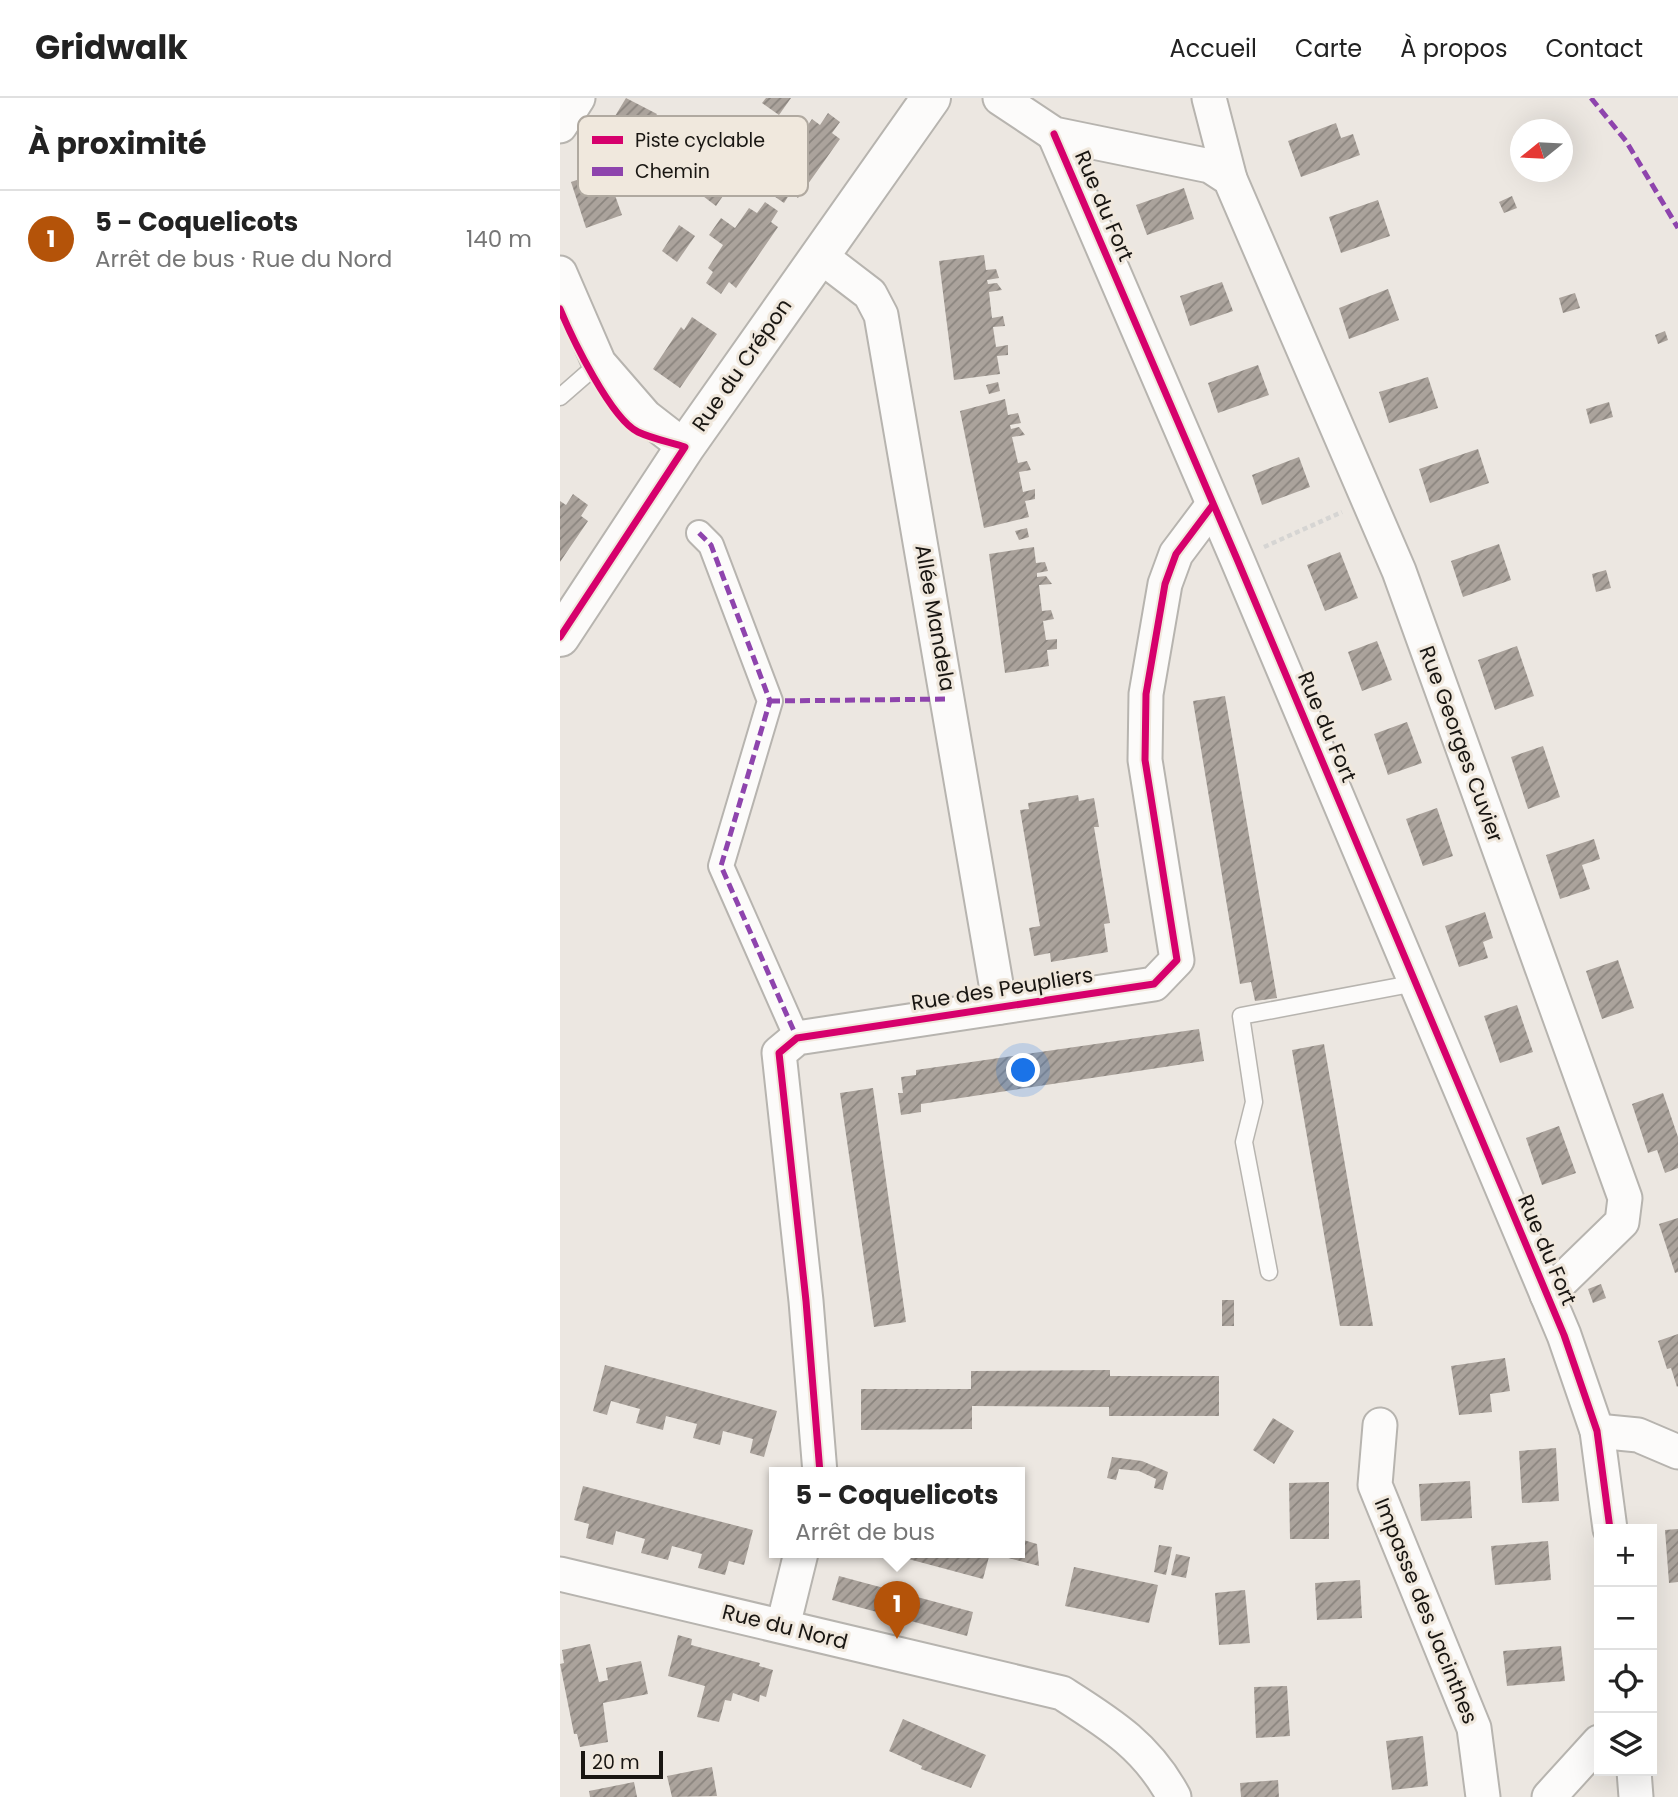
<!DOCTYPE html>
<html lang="fr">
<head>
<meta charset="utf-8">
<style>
  body { margin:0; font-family:Poppins,sans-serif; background:#f6f6f6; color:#222 }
  .controls { position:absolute; right:21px; bottom:21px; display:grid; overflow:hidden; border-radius:0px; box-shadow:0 7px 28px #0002 }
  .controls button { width:63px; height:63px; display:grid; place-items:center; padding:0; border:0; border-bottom:2px solid #e0e0e0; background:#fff; color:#222; font:35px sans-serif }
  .compass { position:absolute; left:950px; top:21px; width:63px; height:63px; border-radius:50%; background:#fff; box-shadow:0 7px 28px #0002; rotate:252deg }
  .scale { position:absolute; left:21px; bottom:18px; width:82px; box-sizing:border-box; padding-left:7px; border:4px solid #191612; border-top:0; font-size:19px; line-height:24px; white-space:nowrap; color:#191612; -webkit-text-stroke:5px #f0e8dd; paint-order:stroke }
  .you { position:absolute; left:464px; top:973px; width:24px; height:24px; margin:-18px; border:5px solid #fff; border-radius:50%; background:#1a73e8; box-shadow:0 0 0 10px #1a73e833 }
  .badge { display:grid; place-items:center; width:46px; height:46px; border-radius:50%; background:#b45309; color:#fff; font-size:23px; font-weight:700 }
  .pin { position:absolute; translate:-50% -58px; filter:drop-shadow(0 2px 4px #0008) }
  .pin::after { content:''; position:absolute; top:37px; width:24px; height:21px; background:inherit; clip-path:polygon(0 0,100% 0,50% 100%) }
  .popup { position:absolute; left:209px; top:1369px; width:256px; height:91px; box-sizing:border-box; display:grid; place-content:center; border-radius:0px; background:#fff; filter:drop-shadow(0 2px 5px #0005); font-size:23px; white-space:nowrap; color:#767676 }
  .popup b { font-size:26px; color:#222 }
  .popup::after { content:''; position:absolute; left:50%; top:100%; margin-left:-14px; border:14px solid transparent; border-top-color:#fff }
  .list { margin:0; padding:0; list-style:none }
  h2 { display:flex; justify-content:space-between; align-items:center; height:91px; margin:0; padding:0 28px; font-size:30px }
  h2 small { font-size:23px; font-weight:400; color:#767676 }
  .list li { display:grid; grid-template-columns:46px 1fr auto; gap:21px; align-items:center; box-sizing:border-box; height:98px; padding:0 28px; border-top:2px solid #e0e0e0 }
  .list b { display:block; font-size:26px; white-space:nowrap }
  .list p { margin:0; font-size:23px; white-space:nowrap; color:#767676 }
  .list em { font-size:23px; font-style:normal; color:#767676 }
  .icon { flex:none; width:38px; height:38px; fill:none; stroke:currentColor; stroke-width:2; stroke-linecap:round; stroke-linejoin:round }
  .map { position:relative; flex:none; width:1118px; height:1699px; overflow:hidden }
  header { display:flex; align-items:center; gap:42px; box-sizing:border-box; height:98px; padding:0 35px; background:#fff; border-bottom:2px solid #e0e0e0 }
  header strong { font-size:33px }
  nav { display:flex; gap:38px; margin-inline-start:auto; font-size:24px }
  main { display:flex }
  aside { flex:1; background:#fff }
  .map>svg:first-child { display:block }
</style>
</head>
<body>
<header>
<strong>Gridwalk</strong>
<nav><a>Accueil</a><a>Carte</a><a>À propos</a><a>Contact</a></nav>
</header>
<main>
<aside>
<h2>À proximité<small></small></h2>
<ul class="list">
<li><span class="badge">1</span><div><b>5 - Coquelicots</b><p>Arrêt de bus · Rue du Nord</p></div><em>140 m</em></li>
</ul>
</aside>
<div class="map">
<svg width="1118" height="1699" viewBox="0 0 1118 1699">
  <defs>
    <pattern id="building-hatch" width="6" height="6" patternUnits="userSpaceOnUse" patternTransform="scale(1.75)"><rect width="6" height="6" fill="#aba39c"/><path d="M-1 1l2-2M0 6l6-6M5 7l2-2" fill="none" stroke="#8a847e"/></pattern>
  </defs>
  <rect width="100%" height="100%" fill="#ece7e1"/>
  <g fill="url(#building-hatch)">
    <path d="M 66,0 L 97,16 L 76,51 L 46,33 Z"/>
    <path d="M 206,0 L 231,0 L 219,17 L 202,5 Z"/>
    <path d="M 268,15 L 280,24 L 272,35 L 280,41 L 238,100 L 231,94 L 224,105 L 208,94 L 215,84 L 211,81 L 226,59 L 212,49 L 224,32 L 238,42 L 252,21 L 260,27 Z"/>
    <path d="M 776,25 L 781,40 L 793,36 L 800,57 L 741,79 L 728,43 Z"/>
    <path d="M 181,37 L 197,49 L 179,74 L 162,62 Z"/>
    <path d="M 158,70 L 174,82 L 156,108 L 139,95 Z"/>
    <path d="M 46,72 L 62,117 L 26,130 L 11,84 Z"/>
    <path d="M 624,90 L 634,121 L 587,137 L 576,107 Z"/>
    <path d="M 952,98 L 957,110 L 944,115 L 939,104 Z"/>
    <path d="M 818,102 L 830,138 L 781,155 L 769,119 Z"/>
    <path d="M 205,104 L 218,113 L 211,124 L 218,129 L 176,190 L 169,184 L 161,196 L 146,185 L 153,174 L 148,170 L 163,147 L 149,137 L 161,120 L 175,130 L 189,110 L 197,115 Z"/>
    <path d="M 119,127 L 135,138 L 117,164 L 102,153 Z"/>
    <path d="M 424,157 L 426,172 L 436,171 L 439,180 L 427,182 L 428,186 L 437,185 L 442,192 L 429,194 L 432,220 L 443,218 L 445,228 L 433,229 L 436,249 L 448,247 L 448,257 L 437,258 L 440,276 L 394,282 L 379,163 Z"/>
    <path d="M 662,184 L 673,213 L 630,228 L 620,198 Z"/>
    <path d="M 828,191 L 839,222 L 789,241 L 779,210 Z"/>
    <path d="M 1015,195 L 1020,210 L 1003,215 L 999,200 Z"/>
    <path d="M 132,219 L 157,236 L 120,290 L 93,271 L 121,229 L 124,232 Z"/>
    <path d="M 1105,233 L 1108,242 L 1098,246 L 1095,237 Z"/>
    <path d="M 698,267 L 709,297 L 658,315 L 648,285 Z"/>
    <path d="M 868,279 L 878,310 L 829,325 L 819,294 Z"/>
    <path d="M 438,284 L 440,293 L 429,296 L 426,287 Z"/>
    <path d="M 445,301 L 448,317 L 458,315 L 461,325 L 450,327 L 451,331 L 459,329 L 465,337 L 452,339 L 458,365 L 467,363 L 471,372 L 459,374 L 463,394 L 475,391 L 475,401 L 465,403 L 469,419 L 424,430 L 400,313 Z"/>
    <path d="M 1049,304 L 1053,319 L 1030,326 L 1026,311 Z"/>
    <path d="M 918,351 L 929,385 L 870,405 L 859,371 Z"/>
    <path d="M 739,359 L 750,389 L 702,407 L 692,377 Z"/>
    <path d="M 13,396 L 28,407 L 21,418 L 28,423 L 0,464 L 0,403 L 6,407 Z"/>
    <path d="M 467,430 L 469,439 L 459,442 L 455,433 Z"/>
    <path d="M 939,446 L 951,482 L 903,499 L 891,463 Z"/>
    <path d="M 474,449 L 476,465 L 485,464 L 488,473 L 477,475 L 477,479 L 486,478 L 492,486 L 479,487 L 482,513 L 491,512 L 494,521 L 483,523 L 486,542 L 497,541 L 497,551 L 487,552 L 489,568 L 445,575 L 429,456 Z"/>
    <path d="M 780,454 L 798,500 L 765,513 L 747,467 Z"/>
    <path d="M 1046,472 L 1051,490 L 1036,494 L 1032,476 Z"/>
    <path d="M 817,543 L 832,582 L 802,593 L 788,554 Z"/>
    <path d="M 957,548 L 974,598 L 935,612 L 918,562 Z"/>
    <path d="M 665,598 L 717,900 L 695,903 L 691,884 L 680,886 L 633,603 Z"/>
    <path d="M 847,624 L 862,665 L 828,677 L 814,636 Z"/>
    <path d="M 983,648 L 1000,699 L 968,711 L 951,659 Z"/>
    <path d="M 518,697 L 519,703 L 534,700 L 539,729 L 534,729 L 550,825 L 544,826 L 548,854 L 491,864 L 490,855 L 474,858 L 469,830 L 480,828 L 460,712 L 469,711 L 468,705 Z"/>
    <path d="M 877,710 L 893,758 L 863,768 L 846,721 Z"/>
    <path d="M 1034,741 L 1040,761 L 1022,767 L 1030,791 L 1000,801 L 986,757 Z"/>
    <path d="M 925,814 L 933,840 L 923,844 L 928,860 L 899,869 L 885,828 Z"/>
    <path d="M 1058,862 L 1074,910 L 1042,921 L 1026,873 Z"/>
    <path d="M 957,907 L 973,954 L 940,965 L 924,918 Z"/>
    <path d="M 639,931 L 644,963 L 361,1006 L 361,1014 L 341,1017 L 338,995 L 343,995 L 341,979 L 356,977 L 356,972 Z"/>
    <path d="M 764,946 L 813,1228 L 780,1228 L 732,952 Z"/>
    <path d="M 313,990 L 346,1224 L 314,1229 L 280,995 Z"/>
    <path d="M 1103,995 L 1118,1039 L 1118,1070 L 1105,1075 L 1097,1052 L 1088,1055 L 1072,1006 Z"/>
    <path d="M 999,1028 L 1016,1075 L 982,1087 L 966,1040 Z"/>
    <path d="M 1118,1120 L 1118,1174 L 1115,1175 L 1099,1126 Z"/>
    <path d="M 1041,1186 L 1046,1200 L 1033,1205 L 1028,1191 Z"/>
    <rect x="662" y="1202" width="12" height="26"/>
    <path d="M 1118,1236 L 1118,1288 L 1117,1289 L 1111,1270 L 1107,1271 L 1098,1243 Z"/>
    <path d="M 945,1260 L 950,1293 L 930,1296 L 932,1314 L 899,1317 L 891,1268 Z"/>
    <path d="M 45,1267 L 217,1313 L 204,1359 L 190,1355 L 193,1341 L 163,1333 L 160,1347 L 133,1340 L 137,1326 L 106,1318 L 103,1332 L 76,1325 L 80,1311 L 51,1303 L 47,1317 L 33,1313 Z"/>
    <path d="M 550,1272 L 550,1278 L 659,1278 L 659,1318 L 549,1318 L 549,1309 L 412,1308 L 412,1331 L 301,1332 L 301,1291 L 411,1291 L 411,1273 Z"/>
    <path d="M 713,1320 L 734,1333 L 714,1366 L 693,1352 Z"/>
    <path d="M 996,1350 L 999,1403 L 962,1405 L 959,1353 Z"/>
    <path d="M 552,1359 L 582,1363 L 608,1374 L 603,1392 L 594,1390 L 596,1381 L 579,1373 L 559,1371 L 556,1382 L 547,1380 Z"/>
    <path d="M 910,1383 L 912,1420 L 861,1423 L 859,1386 Z"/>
    <path d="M 769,1384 L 769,1441 L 730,1441 L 729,1385 Z"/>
    <path d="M 23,1388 L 193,1432 L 184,1467 L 169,1463 L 165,1477 L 138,1470 L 142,1456 L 112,1448 L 108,1462 L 81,1455 L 85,1441 L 56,1433 L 53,1447 L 26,1440 L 29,1426 L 14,1422 Z"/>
    <path d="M 1118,1431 L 1118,1484 L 1109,1485 L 1105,1432 Z"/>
    <path d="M 460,1441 L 477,1446 L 479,1468 L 433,1456 L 460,1455 Z"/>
    <path d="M 988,1443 L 991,1482 L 935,1487 L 931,1448 Z"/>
    <path d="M 599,1447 L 612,1449 L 606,1477 L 594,1474 Z"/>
    <path d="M 326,1455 L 430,1455 L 423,1481 Z"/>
    <path d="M 616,1456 L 630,1459 L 626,1480 L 611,1477 Z"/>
    <path d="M 514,1469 L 598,1487 L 589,1525 L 505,1508 Z"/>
    <path d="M 279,1478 L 413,1514 L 407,1538 L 272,1502 Z"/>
    <path d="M 800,1482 L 802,1520 L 757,1522 L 755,1485 Z"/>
    <path d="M 685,1492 L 690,1545 L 659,1547 L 655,1495 Z"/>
    <path d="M 118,1537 L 132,1541 L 131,1547 L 200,1565 L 199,1568 L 213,1572 L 206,1599 L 200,1597 L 199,1604 L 173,1595 L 171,1603 L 165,1602 L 159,1624 L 137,1619 L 145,1588 L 108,1578 Z"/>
    <path d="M 30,1546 L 39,1584 L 48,1582 L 46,1570 L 81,1563 L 88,1596 L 43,1605 L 48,1644 L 20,1649 L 17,1636 L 14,1636 L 0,1566 L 4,1565 L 2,1552 Z"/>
    <path d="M 1001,1548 L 1005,1583 L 947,1588 L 943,1553 Z"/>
    <path d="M 727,1588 L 730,1638 L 696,1640 L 694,1589 Z"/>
    <path d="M 343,1621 L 426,1657 L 411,1690 L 361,1671 L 362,1668 L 329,1653 Z"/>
    <path d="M 863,1638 L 868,1688 L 832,1692 L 826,1643 Z"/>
    <path d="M 152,1669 L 157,1698 L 112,1699 L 107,1678 Z"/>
    <path d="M 718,1682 L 719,1699 L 681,1699 L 680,1685 Z"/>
    <path d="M 74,1684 L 77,1699 L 30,1699 L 29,1693 Z"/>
  </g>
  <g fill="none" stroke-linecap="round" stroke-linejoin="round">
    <defs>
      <g id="service">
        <path d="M 0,299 L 39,265"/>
        <path d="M 709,1174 L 684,1044 L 694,1004 L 681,918 L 856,885"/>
      </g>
      <path id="pedestrian" d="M 139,435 L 151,447 L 210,603 L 161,768 L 237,940"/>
      <g id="minor">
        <path d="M 440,0 L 494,36 L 650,68 L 670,81 L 839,473 L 1065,1100 L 1062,1124 L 987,1197"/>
        <path d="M 649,0 L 670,81"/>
        <path d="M 0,28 L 18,0"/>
        <path d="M 494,36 L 677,461 L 1004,1237 L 1037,1333 L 1050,1431"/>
        <path d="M 259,157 L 310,196 L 321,217 L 440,909"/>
        <path d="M 0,175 L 39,265 L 85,318 L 125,349"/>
        <path d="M 820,1327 L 815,1387 L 914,1630 L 923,1699"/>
        <path d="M 1037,1333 L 1078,1337 L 1118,1354"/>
        <path d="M 260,1375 L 246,1203 L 219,955 L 237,940 L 594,886 L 617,862 L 585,662 L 586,596 L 605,486 L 616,456 L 652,408"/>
        <path d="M 0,1476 L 502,1595 C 549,1625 587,1648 614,1699"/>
        <path d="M 223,1528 L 241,1455"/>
        <path d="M 1074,1673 L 1076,1699"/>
        <path d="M 989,1699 L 1039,1644"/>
      </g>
      <path id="tertiary" d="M 0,539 L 125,349 L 371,0"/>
    </defs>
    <use href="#service" stroke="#b7b4af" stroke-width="19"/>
    <use href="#pedestrian" stroke="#b7b4af" stroke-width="28"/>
    <use href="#minor" stroke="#b7b4af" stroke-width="37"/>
    <use href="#tertiary" stroke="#b7b4af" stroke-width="42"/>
    <path stroke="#d6d5d3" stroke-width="4.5" stroke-dasharray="5 3.5" stroke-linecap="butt" d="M 704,449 L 782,414"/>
    <use href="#service" stroke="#fcfbfa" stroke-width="16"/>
    <use href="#pedestrian" stroke="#fcfbfa" stroke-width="24"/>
    <use href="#minor" stroke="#fcfbfa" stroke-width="33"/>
    <use href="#tertiary" stroke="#fcfbfa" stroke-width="38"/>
    <g stroke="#8e44ad" stroke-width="5" stroke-dasharray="10 5" stroke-linecap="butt">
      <path d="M 1031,0 L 1066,43 L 1118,130"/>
      <path d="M 139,435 L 151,447 L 210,603 L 161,768 L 237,940"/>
      <path d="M 210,603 L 389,601"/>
    </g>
    <defs>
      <g id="cycleway">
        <path d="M 494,36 L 677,461 L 1004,1237 L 1037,1333 L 1050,1431"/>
        <path d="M 0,211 C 12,240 51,321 78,334 C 93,341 110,344 125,349 L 0,539"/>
        <path d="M 260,1375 L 246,1203 L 219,955 L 237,940 L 594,886 L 617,862 L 585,662 L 586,596 L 605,486 L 616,456 L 652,408"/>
      </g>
    </defs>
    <use href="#cycleway" stroke="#f0e8dd" stroke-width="11"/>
    <use href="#cycleway" stroke="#d6006c" stroke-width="7"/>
  </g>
  <g text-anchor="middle" stroke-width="6" stroke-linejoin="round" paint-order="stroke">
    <g font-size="21" fill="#191612" stroke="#f0e8dd">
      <text transform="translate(544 108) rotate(67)" y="7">Rue du Fort</text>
      <text transform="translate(182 267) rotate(-55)" y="7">Rue du Crépon</text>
      <text transform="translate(375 520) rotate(80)" y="7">Allée Mandela</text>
      <text transform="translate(767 629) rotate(67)" y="7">Rue du Fort</text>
      <text transform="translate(901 646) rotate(70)" y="7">Rue Georges Cuvier</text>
      <text transform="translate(442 891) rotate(-9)" y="7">Rue des Peupliers</text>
      <text transform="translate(987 1152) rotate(67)" y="7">Rue du Fort</text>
      <text transform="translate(866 1513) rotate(68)" y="7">Impasse des Jacinthes</text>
      <text transform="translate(225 1529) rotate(14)" y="7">Rue du Nord</text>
    </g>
  </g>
  <rect x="18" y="18" width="230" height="80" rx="10" fill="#f0e8dd" stroke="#b0a9a0" stroke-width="2"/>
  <rect x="32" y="38" width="31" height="8" fill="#d6006c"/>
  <rect x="32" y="69" width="31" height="9" fill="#8e44ad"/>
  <g font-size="19" fill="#191612">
    <text x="75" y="49">Piste cyclable</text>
    <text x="75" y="80">Chemin</text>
  </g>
</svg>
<div class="controls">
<button>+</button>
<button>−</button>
<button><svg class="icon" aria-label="locate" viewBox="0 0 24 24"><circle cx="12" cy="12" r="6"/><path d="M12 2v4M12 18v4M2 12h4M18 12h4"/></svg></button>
<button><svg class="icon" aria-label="layers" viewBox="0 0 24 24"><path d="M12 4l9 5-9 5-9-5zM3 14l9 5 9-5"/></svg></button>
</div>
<svg class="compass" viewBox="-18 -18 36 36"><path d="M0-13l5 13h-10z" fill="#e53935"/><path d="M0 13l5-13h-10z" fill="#767676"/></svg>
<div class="scale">20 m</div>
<div class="you"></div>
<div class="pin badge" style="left:337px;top:1541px">1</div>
<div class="popup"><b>5 - Coquelicots</b>Arrêt de bus</div>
</div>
</main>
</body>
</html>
